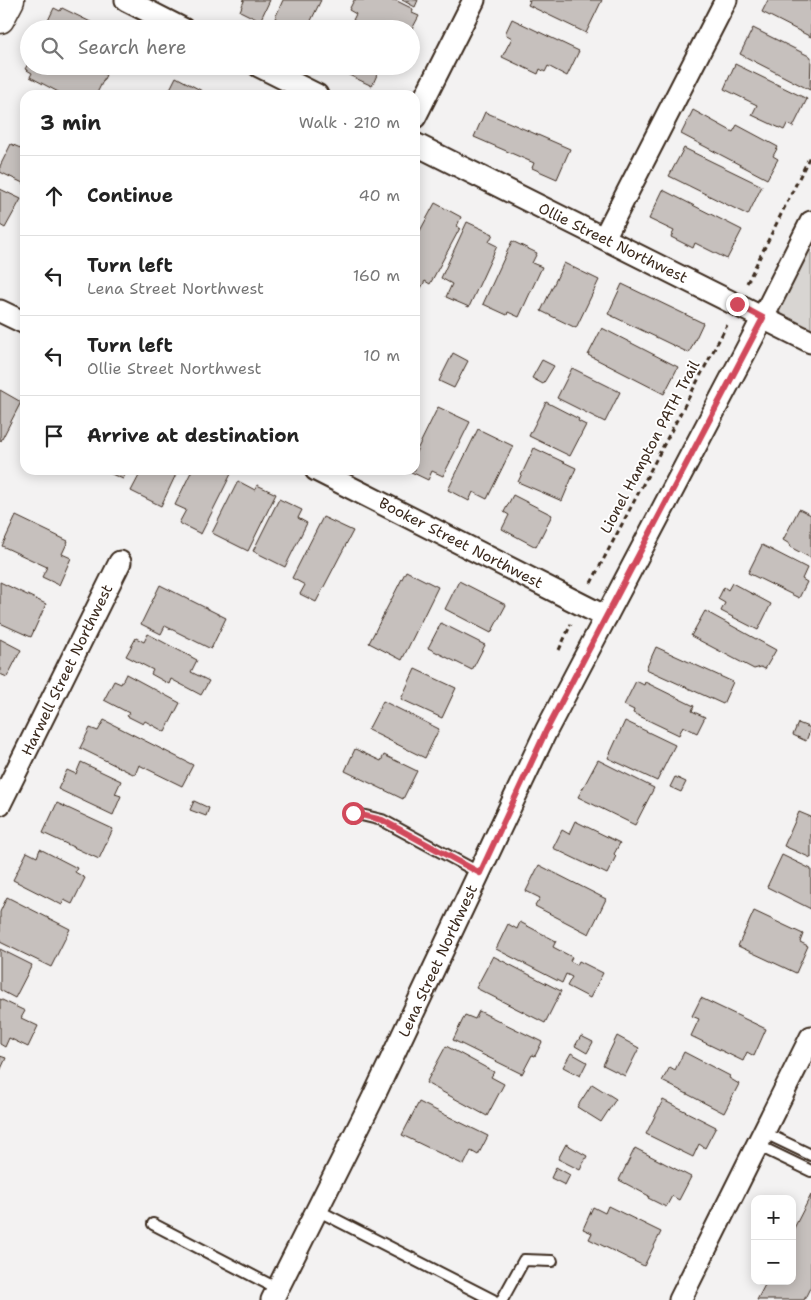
<!DOCTYPE html>
<html lang="en">
<head>
<meta charset="utf-8">
<style>
  body { margin:0; font-family:"Shantell Sans",sans-serif; background:#f6f6f6; color:#222 }
  .controls { position:absolute; right:15px; bottom:15px; display:grid; overflow:hidden; border-radius:10px; box-shadow:0 2px 12px #0003 }
  .controls button { width:45px; height:45px; display:grid; place-items:center; padding:0; border:0; border-bottom:1px solid #e0e0e0; background:#fff; color:#222; font:25px sans-serif }
  .stop { position:absolute; width:15px; height:15px; margin:-11px; border:4px solid #d1495b; border-radius:50%; background:#fff }
  .stop.end { background:#d1495b; border-color:#fff; box-shadow:0 1px 5px #0008 }
  .list { margin:0; padding:0; list-style:none }
  h2 { display:flex; justify-content:space-between; align-items:center; height:65px; margin:0; padding:0 20px; font-size:21px }
  h2 small { font-size:16px; font-weight:400; color:#767676 }
  .list li { display:grid; grid-template-columns:32px 1fr auto; gap:15px; align-items:center; box-sizing:border-box; height:80px; padding:0 20px; border-top:1px solid #e0e0e0 }
  .list b { display:block; font-size:19px; white-space:nowrap }
  .list p { margin:0; font-size:16px; white-space:nowrap; color:#767676 }
  .list em { font-size:16px; font-style:normal; color:#767676 }
  .icon { flex:none; width:28px; height:28px; fill:none; stroke:currentColor; stroke-width:2; stroke-linecap:round; stroke-linejoin:round }
  .map { position:relative; flex:none; width:811px; height:1300px; overflow:hidden }
  .search { position:absolute; background:#fff; box-shadow:0 2px 12px #0003; left:20px; top:20px; width:400px; height:55px; display:flex; align-items:center; gap:12px; box-sizing:border-box; padding:0 18px; border-radius:28px; color:#767676; font-size:19px }
  .panel { position:absolute; background:#fff; box-shadow:0 2px 12px #0003; left:20px; top:90px; width:400px; height:385px; border-radius:15px }
  .map>svg:first-child { display:block }
</style>
</head>
<body>
<div class="map">
<svg width="811" height="1300" viewBox="0 0 811 1300">
  <rect width="100%" height="100%" fill="#f3f2f2"/>
  <filter id="ink" filterUnits="userSpaceOnUse"><feTurbulence type="fractalNoise" baseFrequency=".02" numOctaves="2"/><feDisplacementMap in="SourceGraphic" scale="10" xChannelSelector="R" yChannelSelector="G"/><feConvolveMatrix kernelMatrix="1 2 1 2 8 2 1 2 1" color-interpolation-filters="sRGB"/></filter>
  <g filter="url(#ink)">
    <path fill="#d8d5d2" stroke="#8a8078" d="M 811,239 L 811,345 L 768,324 Z"/>
    <g fill="#c6c0bd" stroke="#3b2a1e">
      <path d="M 242,0 L 270,0 L 260,21 L 240,11 L 244,1 Z"/>
      <path d="M 283,0 L 321,0 L 307,29 L 289,29 L 285,27 L 286,24 L 275,18 Z"/>
      <path d="M 354,0 L 395,0 L 413,9 L 412,13 L 419,16 L 411,31 L 411,29 L 370,29 L 353,20 L 356,14 L 349,10 Z"/>
      <path d="M 402,0 L 418,0 L 415,7 Z"/>
      <path d="M 528,0 L 602,0 L 586,33 L 528,5 L 530,1 Z"/>
      <path d="M 768,0 L 807,0 L 811,2 L 811,37 L 762,12 Z"/>
      <path d="M 54,8 L 60,11 L 62,8 L 105,29 L 44,29 Z"/>
      <path d="M 512,19 L 579,51 L 567,76 L 548,66 L 545,72 L 540,69 L 538,74 L 502,57 L 512,38 L 505,34 Z"/>
      <path d="M 753,28 L 811,57 L 810,90 L 740,54 Z"/>
      <path d="M 29,62 L 29,66 L 90,66 L 106,75 L 96,95 L 64,95 L 30,77 L 32,73 L 25,69 Z"/>
      <path d="M 735,64 L 807,99 L 793,127 L 787,124 L 784,130 L 752,115 L 757,105 L 724,89 Z"/>
      <path d="M 330,66 L 381,66 L 372,86 Z"/>
      <path d="M 176,77 L 204,92 L 202,95 L 167,95 Z"/>
      <path d="M 693,110 L 733,132 L 737,125 L 778,147 L 773,156 L 778,159 L 767,179 L 681,134 Z"/>
      <path d="M 485,112 L 570,149 L 557,179 L 532,168 L 534,163 L 474,137 Z"/>
      <path d="M 11,144 L 25,150 L 25,184 L 0,172 L 0,166 Z"/>
      <path d="M 684,148 L 762,186 L 748,215 L 669,176 Z"/>
      <path d="M 0,189 L 21,199 L 5,228 L 0,225 Z"/>
      <path d="M 663,190 L 742,230 L 727,259 L 695,243 L 693,248 L 671,237 L 674,231 L 649,219 Z"/>
      <path d="M 435,203 L 461,217 L 457,226 L 460,228 L 430,284 L 425,281 L 421,288 L 415,284 L 415,240 Z"/>
      <path d="M 467,222 L 493,234 L 489,242 L 497,246 L 469,307 L 446,297 L 452,284 L 441,278 Z"/>
      <path d="M 512,241 L 537,253 L 532,263 L 542,267 L 519,317 L 508,312 L 507,315 L 483,304 Z"/>
      <path d="M 564,263 L 599,280 L 576,328 L 541,311 Z"/>
      <path d="M 622,284 L 703,323 L 689,353 L 608,314 Z"/>
      <path d="M 602,328 L 678,367 L 664,394 L 588,355 Z"/>
      <path d="M 453,353 L 468,361 L 454,388 L 439,381 Z"/>
      <path d="M 542,360 L 554,366 L 543,384 L 532,378 Z"/>
      <path d="M 572,368 L 620,392 L 605,422 L 557,398 Z"/>
      <path d="M 0,390 L 21,402 L 1,441 L 0,440 Z"/>
      <path d="M 546,402 L 579,419 L 578,421 L 586,425 L 570,456 L 529,436 Z"/>
      <path d="M 438,407 L 470,422 L 443,476 L 432,471 L 428,480 L 407,470 L 415,470 L 415,454 Z"/>
      <path d="M 478,429 L 513,446 L 487,499 L 473,492 L 469,501 L 448,490 Z"/>
      <path d="M 534,448 L 576,468 L 562,501 L 518,482 Z"/>
      <path d="M 102,470 L 127,470 L 123,479 Z"/>
      <path d="M 142,470 L 178,470 L 161,506 L 131,491 Z"/>
      <path d="M 192,470 L 233,470 L 201,534 L 179,523 L 186,510 L 175,505 Z"/>
      <path d="M 238,481 L 255,490 L 257,485 L 276,494 L 248,551 L 212,533 Z"/>
      <path d="M 513,495 L 552,515 L 536,547 L 502,529 L 509,515 L 504,512 Z"/>
      <path d="M 279,499 L 302,510 L 298,518 L 307,523 L 285,567 L 253,551 Z"/>
      <path d="M 799,509 L 811,515 L 811,558 L 790,547 L 791,545 L 783,540 Z"/>
      <path d="M 16,516 L 68,541 L 62,554 L 71,558 L 59,585 L 42,577 L 47,567 L 2,546 Z"/>
      <path d="M 323,517 L 353,531 L 316,602 L 300,594 L 305,585 L 292,578 Z"/>
      <path d="M 762,545 L 807,568 L 802,579 L 807,582 L 799,598 L 748,573 Z"/>
      <path d="M 406,571 L 438,587 L 402,660 L 369,643 Z"/>
      <path d="M 459,581 L 506,605 L 491,633 L 445,609 Z"/>
      <path d="M 0,582 L 46,604 L 31,637 L 0,623 Z"/>
      <path d="M 732,583 L 771,604 L 758,630 L 721,611 L 725,603 L 718,599 L 724,587 L 728,590 Z"/>
      <path d="M 160,585 L 226,618 L 211,649 L 165,626 L 161,634 L 141,624 Z"/>
      <path d="M 705,611 L 776,650 L 765,669 L 761,667 L 754,669 L 691,636 Z"/>
      <path d="M 441,623 L 485,645 L 472,670 L 428,648 Z"/>
      <path d="M 148,634 L 197,660 L 191,672 L 209,681 L 201,695 L 171,679 L 169,684 L 151,674 L 153,670 L 126,656 L 136,638 L 144,642 Z"/>
      <path d="M 0,639 L 21,650 L 7,677 L 0,674 Z"/>
      <path d="M 656,647 L 733,682 L 723,704 L 646,669 Z"/>
      <path d="M 415,669 L 456,688 L 442,718 L 401,699 Z"/>
      <path d="M 126,674 L 180,703 L 165,732 L 145,721 L 143,724 L 127,716 L 129,713 L 104,700 L 114,681 L 121,684 Z"/>
      <path d="M 636,681 L 644,685 L 645,682 L 694,706 L 692,711 L 705,717 L 697,733 L 683,726 L 679,735 L 633,713 L 634,710 L 624,705 Z"/>
      <path d="M 383,701 L 439,729 L 425,758 L 368,730 Z"/>
      <path d="M 104,720 L 193,765 L 182,786 L 139,765 L 135,775 L 80,748 L 90,728 L 98,731 Z"/>
      <path d="M 625,721 L 675,745 L 657,781 L 608,758 Z"/>
      <path d="M 798,723 L 811,728 L 806,741 L 793,735 Z"/>
      <path d="M 355,749 L 381,761 L 384,755 L 417,771 L 403,799 L 345,771 Z"/>
      <path d="M 598,760 L 654,788 L 635,825 L 578,797 Z"/>
      <path d="M 81,762 L 121,781 L 115,794 L 121,796 L 113,815 L 58,789 L 67,770 L 76,774 Z"/>
      <path d="M 675,777 L 686,782 L 681,792 L 670,787 Z"/>
      <path d="M 194,801 L 209,808 L 206,816 L 190,810 Z"/>
      <path d="M 57,803 L 113,829 L 99,859 L 43,833 Z"/>
      <path d="M 799,812 L 811,817 L 811,858 L 784,846 Z"/>
      <path d="M 575,821 L 620,843 L 614,854 L 616,856 L 607,874 L 553,848 L 562,830 L 569,834 Z"/>
      <path d="M 40,849 L 77,868 L 75,872 L 85,878 L 72,904 L 64,900 L 62,905 L 13,880 L 27,852 L 37,857 Z"/>
      <path d="M 782,855 L 811,869 L 811,909 L 767,887 Z"/>
      <path d="M 539,865 L 606,899 L 589,934 L 535,906 L 540,898 L 526,891 Z"/>
      <path d="M 7,897 L 70,929 L 51,967 L 0,942 L 0,912 Z"/>
      <path d="M 754,911 L 803,934 L 800,942 L 808,946 L 796,973 L 738,946 Z"/>
      <path d="M 520,922 L 556,941 L 553,947 L 572,957 L 570,961 L 577,965 L 579,961 L 603,973 L 590,998 L 567,986 L 572,977 L 566,974 L 562,983 L 496,949 L 508,924 L 517,929 Z"/>
      <path d="M 0,949 L 32,965 L 15,998 L 0,990 Z"/>
      <path d="M 493,956 L 561,991 L 545,1023 L 476,988 Z"/>
      <path d="M 701,998 L 766,1029 L 754,1056 L 747,1052 L 743,1061 L 691,1036 L 699,1019 L 692,1016 Z"/>
      <path d="M 0,999 L 25,1011 L 21,1018 L 38,1026 L 28,1047 L 9,1038 L 5,1047 L 0,1044 Z"/>
      <path d="M 479,1011 L 542,1042 L 535,1056 L 532,1055 L 522,1074 L 453,1040 L 465,1015 L 475,1019 Z"/>
      <path d="M 581,1036 L 593,1042 L 587,1053 L 575,1046 Z"/>
      <path d="M 617,1036 L 639,1048 L 625,1076 L 603,1065 Z"/>
      <path d="M 446,1046 L 494,1072 L 491,1077 L 504,1084 L 487,1116 L 426,1083 Z"/>
      <path d="M 684,1052 L 730,1076 L 729,1078 L 739,1084 L 724,1113 L 662,1081 L 670,1067 L 675,1070 Z"/>
      <path d="M 571,1053 L 587,1062 L 580,1076 L 563,1067 Z"/>
      <path d="M 0,1056 L 6,1058 L 0,1071 Z"/>
      <path d="M 592,1084 L 616,1099 L 601,1122 L 577,1107 Z"/>
      <path d="M 663,1100 L 716,1127 L 705,1148 L 699,1144 L 693,1157 L 646,1134 Z"/>
      <path d="M 419,1102 L 488,1136 L 478,1155 L 471,1151 L 464,1165 L 402,1135 Z"/>
      <path d="M 566,1144 L 587,1156 L 580,1170 L 558,1159 Z"/>
      <path d="M 635,1148 L 691,1177 L 679,1200 L 672,1196 L 666,1207 L 648,1198 L 649,1196 L 619,1180 Z"/>
      <path d="M 556,1167 L 570,1175 L 565,1185 L 551,1178 Z"/>
      <path d="M 811,1195 L 811,1286 L 804,1300 L 757,1300 L 767,1281 L 792,1281 L 792,1232 Z"/>
      <path d="M 608,1206 L 661,1232 L 644,1266 L 589,1239 L 592,1233 L 583,1229 L 593,1207 L 605,1213 Z"/>
    </g>
    <g fill="none" stroke-linecap="round" stroke-linejoin="round">
      <defs>
        <g id="lane">
          <path d="M 353,813 L 382,820 L 480,873"/>
          <path d="M 763,1132 L 811,1155"/>
          <path d="M 757,1145 L 811,1171"/>
          <path d="M 317,1210 L 493,1300"/>
          <path d="M 153,1224 L 278,1289"/>
          <path d="M 502,1300 L 524,1260 L 552,1261"/>
        </g>
        <g id="street">
          <path d="M 126,0 L 183,29"/>
          <path d="M 259,66 L 317,95"/>
          <path d="M 415,117 L 474,0"/>
          <path d="M 415,144 L 811,342"/>
          <path d="M 604,238 L 726,0"/>
          <path d="M 0,311 L 25,323"/>
          <path d="M 316,470 L 606,617"/>
          <path d="M 0,804 L 120,562"/>
          <path d="M 272,1300 L 372,1100 L 546,731 L 754,335 L 811,222"/>
          <path d="M 680,1300 L 811,1037"/>
        </g>
        <path id="secondary" d="M 0,19 L 10,0"/>
      </defs>
      <use href="#lane" stroke="#3b2a1e" stroke-width="14"/>
      <use href="#street" stroke="#3b2a1e" stroke-width="25"/>
      <use href="#secondary" stroke="#3b2a1e" stroke-width="31"/>
      <g stroke="#3b2a1e" stroke-width="3" stroke-dasharray="5 4" stroke-linecap="butt">
        <path d="M 747,283 L 811,154"/>
        <path d="M 591,583 L 727,325"/>
        <path d="M 559,650 L 571,624"/>
      </g>
      <use href="#lane" stroke="#fff" stroke-width="10"/>
      <use href="#street" stroke="#fff" stroke-width="21"/>
      <use href="#secondary" stroke="#fff" stroke-width="28"/>
    </g>
  </g>
  <g fill="none" stroke-linecap="round" stroke-linejoin="round" filter="url(#ink)">
    <path stroke="#d1495b" stroke-width="6" d="M 353,813 L 382,820 L 480,873 L 546,731 L 763,318 L 737,304"/>
  </g>
  <g text-anchor="middle" stroke-width="4" stroke-linejoin="round" paint-order="stroke">
    <g font-size="15" fill="#3b2a1e" stroke="#fff">
      <text transform="translate(613 243) rotate(26)" y="5">Ollie Street Northwest</text>
      <text transform="translate(650 447) rotate(-62)" y="5">Lionel Hampton PATH Trail</text>
      <text transform="translate(461 543) rotate(27)" y="5">Booker Street Northwest</text>
      <text transform="translate(67 670) rotate(-64)" y="5">Harwell Street Northwest</text>
      <text transform="translate(438 961) rotate(-65)" y="5">Lena Street Northwest</text>
    </g>
  </g>
</svg>
<div class="controls">
<button>+</button>
<button>−</button>
</div>
<div class="stop" style="left:353px;top:813px"></div>
<div class="stop end" style="left:737px;top:304px"></div>
<div class="search"><svg class="icon" aria-label="search" viewBox="0 0 24 24"><circle cx="10" cy="10" r="6"/><path d="M15 15l6 6"/></svg>Search here</div>
<section class="panel">
<h2>3 min<small>Walk · 210 m</small></h2>
<ul class="list">
<li><svg class="icon" aria-label="ahead" viewBox="0 0 24 24"><path d="M12 20V5M6 11l6-6 6 6"/></svg><div><b>Continue</b></div><em>40 m</em></li>
<li><svg class="icon" aria-label="left" viewBox="0 0 24 24"><path d="M17 20v-9H6M10 6l-5 5 5 5"/></svg><div><b>Turn left</b><p>Lena Street Northwest</p></div><em>160 m</em></li>
<li><svg class="icon" aria-label="left" viewBox="0 0 24 24"><path d="M17 20v-9H6M10 6l-5 5 5 5"/></svg><div><b>Turn left</b><p>Ollie Street Northwest</p></div><em>10 m</em></li>
<li><svg class="icon" aria-label="arrive" viewBox="0 0 24 24"><path d="M6 21V4h12l-3 4 3 4H6"/></svg><div><b>Arrive at destination</b></div></li>
</ul>
</section>
</div>
</body>
</html>
